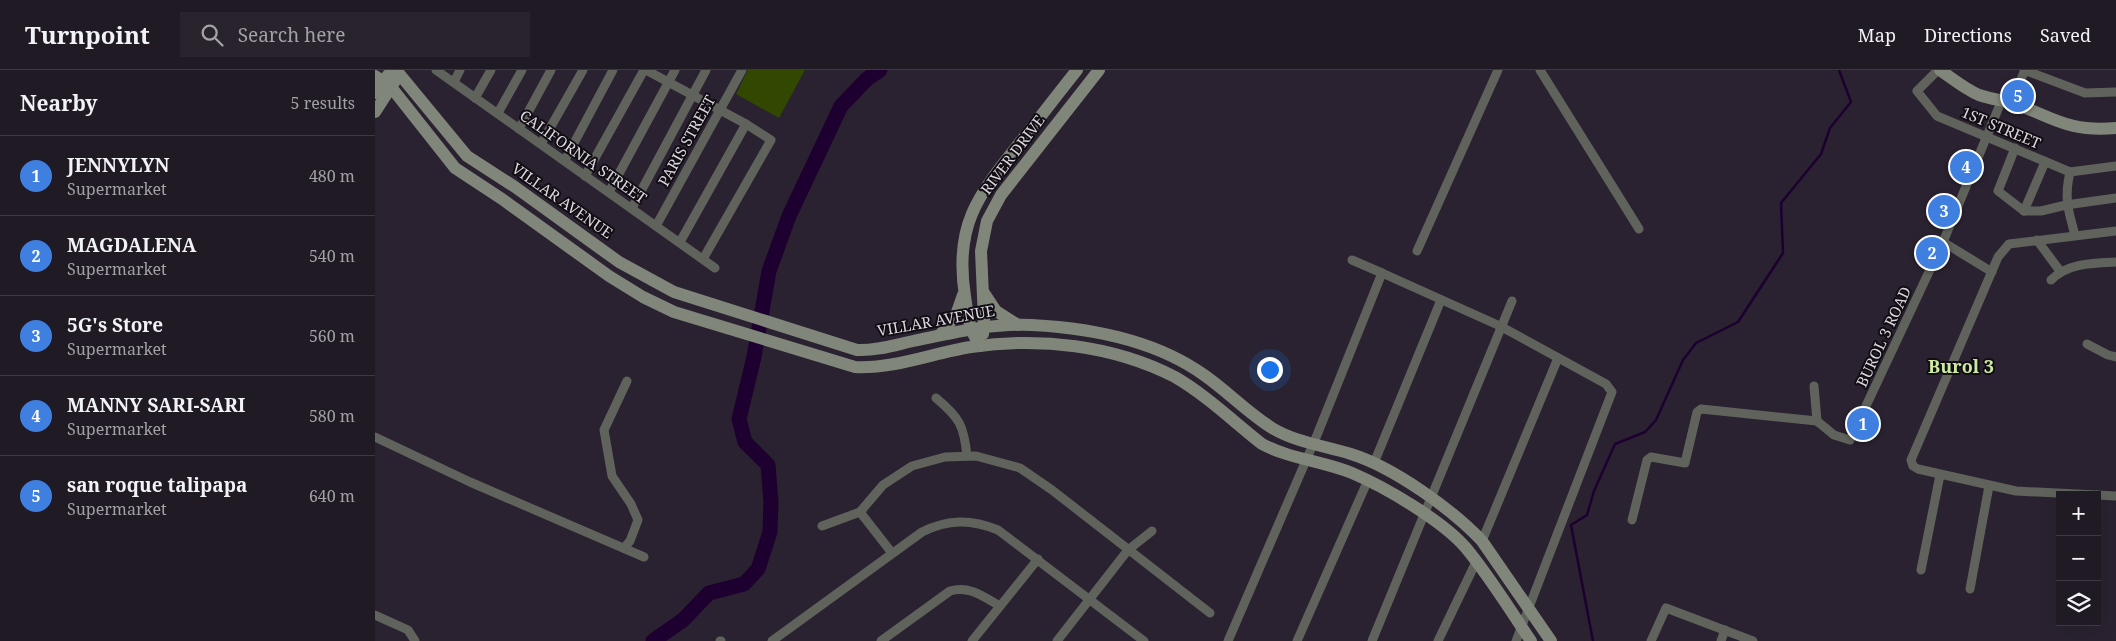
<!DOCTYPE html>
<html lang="en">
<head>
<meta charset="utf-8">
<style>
  body { margin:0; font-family:"Noto Serif",serif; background:#28232c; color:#f1f3f6 }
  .controls { position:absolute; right:15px; bottom:15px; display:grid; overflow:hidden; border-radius:0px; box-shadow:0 5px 20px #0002 }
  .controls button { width:45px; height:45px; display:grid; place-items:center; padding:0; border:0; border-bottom:1px solid #3d3841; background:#201a24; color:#f1f3f6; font:25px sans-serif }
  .you { position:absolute; left:894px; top:299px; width:18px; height:18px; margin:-12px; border:4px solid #fff; border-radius:50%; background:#1a73e8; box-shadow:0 0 0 8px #1a73e833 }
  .badge { display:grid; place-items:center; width:32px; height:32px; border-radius:50%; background:#0b8043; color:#fff; font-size:16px; font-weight:700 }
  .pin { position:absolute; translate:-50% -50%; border:2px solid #fff; box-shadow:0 1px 5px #0006 }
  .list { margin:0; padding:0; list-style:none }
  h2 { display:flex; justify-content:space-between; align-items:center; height:65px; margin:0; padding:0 20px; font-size:21px }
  h2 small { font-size:16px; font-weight:400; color:#a2a1a6 }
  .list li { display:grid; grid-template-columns:32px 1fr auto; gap:15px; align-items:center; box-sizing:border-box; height:80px; padding:0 20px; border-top:1px solid #3d3841 }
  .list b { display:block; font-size:19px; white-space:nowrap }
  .list p { margin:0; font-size:16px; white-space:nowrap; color:#a2a1a6 }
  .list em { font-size:16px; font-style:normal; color:#a2a1a6 }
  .icon { flex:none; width:28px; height:28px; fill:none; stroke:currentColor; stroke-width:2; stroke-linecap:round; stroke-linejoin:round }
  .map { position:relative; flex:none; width:1741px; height:571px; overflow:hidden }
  header { display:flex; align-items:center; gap:30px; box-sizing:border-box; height:70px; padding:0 25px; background:#201a24; border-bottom:1px solid #3d3841 }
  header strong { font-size:24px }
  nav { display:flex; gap:28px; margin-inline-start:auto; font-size:18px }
  .search { width:350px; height:45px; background:#28232c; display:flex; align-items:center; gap:12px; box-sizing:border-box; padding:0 18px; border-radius:0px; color:#a2a1a6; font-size:19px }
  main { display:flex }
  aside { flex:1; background:#201a24 }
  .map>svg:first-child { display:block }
</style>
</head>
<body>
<header>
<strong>Turnpoint</strong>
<div class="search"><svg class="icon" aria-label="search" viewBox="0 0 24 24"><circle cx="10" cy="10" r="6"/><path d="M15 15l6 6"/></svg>Search here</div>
<nav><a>Map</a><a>Directions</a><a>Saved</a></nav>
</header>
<main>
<aside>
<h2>Nearby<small>5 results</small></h2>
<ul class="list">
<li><span class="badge" style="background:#3f7fe0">1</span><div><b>JENNYLYN</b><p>Supermarket</p></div><em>480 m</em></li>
<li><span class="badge" style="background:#3f7fe0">2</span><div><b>MAGDALENA</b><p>Supermarket</p></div><em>540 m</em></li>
<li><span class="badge" style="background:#3f7fe0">3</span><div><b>5G's Store</b><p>Supermarket</p></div><em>560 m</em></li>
<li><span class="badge" style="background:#3f7fe0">4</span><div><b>MANNY SARI-SARI</b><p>Supermarket</p></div><em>580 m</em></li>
<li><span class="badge" style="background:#3f7fe0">5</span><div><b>san roque talipapa</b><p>Supermarket</p></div><em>640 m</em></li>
</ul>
</aside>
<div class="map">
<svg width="1741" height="571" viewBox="0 0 1741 571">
  <rect width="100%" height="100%" fill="#2a2230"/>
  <path fill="#324700" d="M 373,0 L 430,0 L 404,48 L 361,24 Z"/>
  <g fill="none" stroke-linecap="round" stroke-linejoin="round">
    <path stroke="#1d0030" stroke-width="2.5" d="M 1218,571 L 1196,455 L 1212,445 L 1219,421 L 1240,374 L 1270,362 L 1281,350 L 1308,290 L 1321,273 L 1363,252 L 1408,183 L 1406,133 L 1446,84 L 1455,58 L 1476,32 L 1464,0"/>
    <path stroke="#1d0030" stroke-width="15" d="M 278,571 L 308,550 L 334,523 L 369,514 L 383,499 L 395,462 L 396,432 L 393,395 L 370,372 L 364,349 L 379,287 L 394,201 L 414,146 L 466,36 L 492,9 L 505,0"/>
    <g stroke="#60635c" stroke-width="9">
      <path d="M 61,0 L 340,198"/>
      <path d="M 271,0 L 371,54 L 396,70 L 328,189"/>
      <path d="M 1165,0 L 1264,159"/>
      <path d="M 1563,0 L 1542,21 L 1562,46 L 1695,102 L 1741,96"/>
      <path d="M 1649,0 L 1710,23 L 1741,22"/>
      <path d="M 79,12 L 85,0"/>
      <path d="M 100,28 L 116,0"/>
      <path d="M 1636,33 L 1650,0"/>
      <path d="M 123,43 L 147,0"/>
      <path d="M 144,59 L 176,0"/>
      <path d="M 166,74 L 208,0"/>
      <path d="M 1640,78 L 1623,121 L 1649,141 L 1666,141 L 1691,135 L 1741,128"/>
      <path d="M 190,90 L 238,0"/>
      <path d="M 1695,102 C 1689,128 1693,140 1700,165"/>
      <path d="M 210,106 L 269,0"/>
      <path d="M 234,122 L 300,0"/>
      <path d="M 257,138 L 331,0"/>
      <path d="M 1649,141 L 1670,92"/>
      <path d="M 281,156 L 367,0"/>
      <path d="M 1662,170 L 1685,201"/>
      <path d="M 305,172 L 371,54"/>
      <path d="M 1568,172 L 1617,202"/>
      <path d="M 1042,181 L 1123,0"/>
      <path d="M 977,190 L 1007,203"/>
      <path d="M 1676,210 C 1693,193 1718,193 1741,192"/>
      <path d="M 1712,274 L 1733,285 L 1741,287"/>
      <path d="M 1439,316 L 1442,351 L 1459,365 L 1475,370 L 1568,172 L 1626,32"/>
      <path d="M 561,328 C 585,348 589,356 592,386"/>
      <path d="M 0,367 L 95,412 L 269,487"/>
      <path d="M 999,393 L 1066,230"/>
      <path d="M 1722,425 L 1641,421 L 1543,399 L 1538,396 L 1536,390 L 1623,187 L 1634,174 L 1741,161"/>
      <path d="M 1722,425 L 1741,426"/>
      <path d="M 485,442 L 517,483"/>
      <path d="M 1257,450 L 1272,390 L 1276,387 L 1310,393 L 1322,342 L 1326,339 L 1442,351"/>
      <path d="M 447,456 L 485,442 L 508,415 L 537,396 L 570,387 L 601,386 L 645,398 L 677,420 L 835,543"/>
      <path d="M 1107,471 L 1183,288"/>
      <path d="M 249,478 L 255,471 L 263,450 L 256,434 L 237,406 L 229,360 L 252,311"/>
      <path d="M 1546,500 L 1565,405"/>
      <path d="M 1595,519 L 1614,416"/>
      <path d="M 0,545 L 33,560 L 40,571"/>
      <path d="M 345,571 L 346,571"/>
      <path d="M 397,571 L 547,462 C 573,449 596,449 623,460 L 769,571"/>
      <path d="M 506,571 L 575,521 C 594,515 609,527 625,536"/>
      <path d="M 597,571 L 663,489"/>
      <path d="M 682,571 L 753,480 L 777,461"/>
      <path d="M 853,571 L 942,365 L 1007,203 L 1125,256 L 1231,314 L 1237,322 L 1141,571"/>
      <path d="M 922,571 L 993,410"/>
      <path d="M 997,571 L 1137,231"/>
      <path d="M 1063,571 L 1101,492"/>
      <path d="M 1276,571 L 1291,538 L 1378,571"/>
      <path d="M 1346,571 L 1350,560"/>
    </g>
    <g stroke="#81867a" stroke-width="12">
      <path d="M 21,0 L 92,86 L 140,117 L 244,192 L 299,222 L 482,280 C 501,281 520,275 538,271 C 577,263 616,253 657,255 C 715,258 780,270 829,305 C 852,321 873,343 897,358 C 920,372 950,376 976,384 C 1018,397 1077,439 1107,471 L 1176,571"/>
      <path d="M 1565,0 C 1578,9 1590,19 1604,25 C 1615,29 1627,30 1638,33 C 1680,48 1692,62 1741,58"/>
      <path d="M 0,6 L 16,17 L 80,98 L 127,129 L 234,206 L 268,227 L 299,242 L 480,297 C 519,299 558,283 596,277 C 664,267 738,275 800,307 C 831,325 859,352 887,374 C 915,389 948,391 977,403 C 1010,417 1068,451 1091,478 C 1115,507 1135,540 1156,571"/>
      <path d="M 0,23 L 13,5"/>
      <path d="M 0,42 L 20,11"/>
      <path d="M 609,223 L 621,241 L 643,255"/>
      <path d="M 608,264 L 609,249 L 606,181 L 612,151 L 626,125 L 724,0"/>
      <path d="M 565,265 L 581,245 L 588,225"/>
      <path d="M 605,276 C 593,257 593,247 590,226 C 579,156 602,127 643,75 C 663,50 682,25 702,0"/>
    </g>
  </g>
  <g text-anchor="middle" stroke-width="4" stroke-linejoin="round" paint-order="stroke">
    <g font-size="15" fill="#dbd6df" stroke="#110d13">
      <text transform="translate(1626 58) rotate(23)" y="5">1ST STREET</text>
      <text transform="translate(312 71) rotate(-61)" y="5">PARIS STREET</text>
      <text transform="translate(638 85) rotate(-53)" y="5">RIVER DRIVE</text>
      <text transform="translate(208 87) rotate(35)" y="5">CALIFORNIA STREET</text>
      <text transform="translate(187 131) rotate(35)" y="5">VILLAR AVENUE</text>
      <text transform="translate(561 251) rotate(-10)" y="5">VILLAR AVENUE</text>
      <text transform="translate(1509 267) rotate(-65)" y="5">BUROL 3 ROAD</text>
    </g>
    <g font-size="18" font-weight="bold" fill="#cceaa1" stroke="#110d13">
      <text x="1586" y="303">Burol 3</text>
    </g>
  </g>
</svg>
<div class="controls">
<button>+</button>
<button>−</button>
<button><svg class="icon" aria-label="layers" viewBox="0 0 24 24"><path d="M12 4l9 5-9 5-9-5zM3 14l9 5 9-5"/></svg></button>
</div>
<div class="you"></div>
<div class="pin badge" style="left:1488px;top:354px;background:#3f7fe0">1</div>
<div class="pin badge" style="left:1557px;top:183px;background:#3f7fe0">2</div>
<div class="pin badge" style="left:1569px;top:141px;background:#3f7fe0">3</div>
<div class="pin badge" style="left:1591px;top:97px;background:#3f7fe0">4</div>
<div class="pin badge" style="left:1643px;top:26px;background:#3f7fe0">5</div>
</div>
</main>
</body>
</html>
